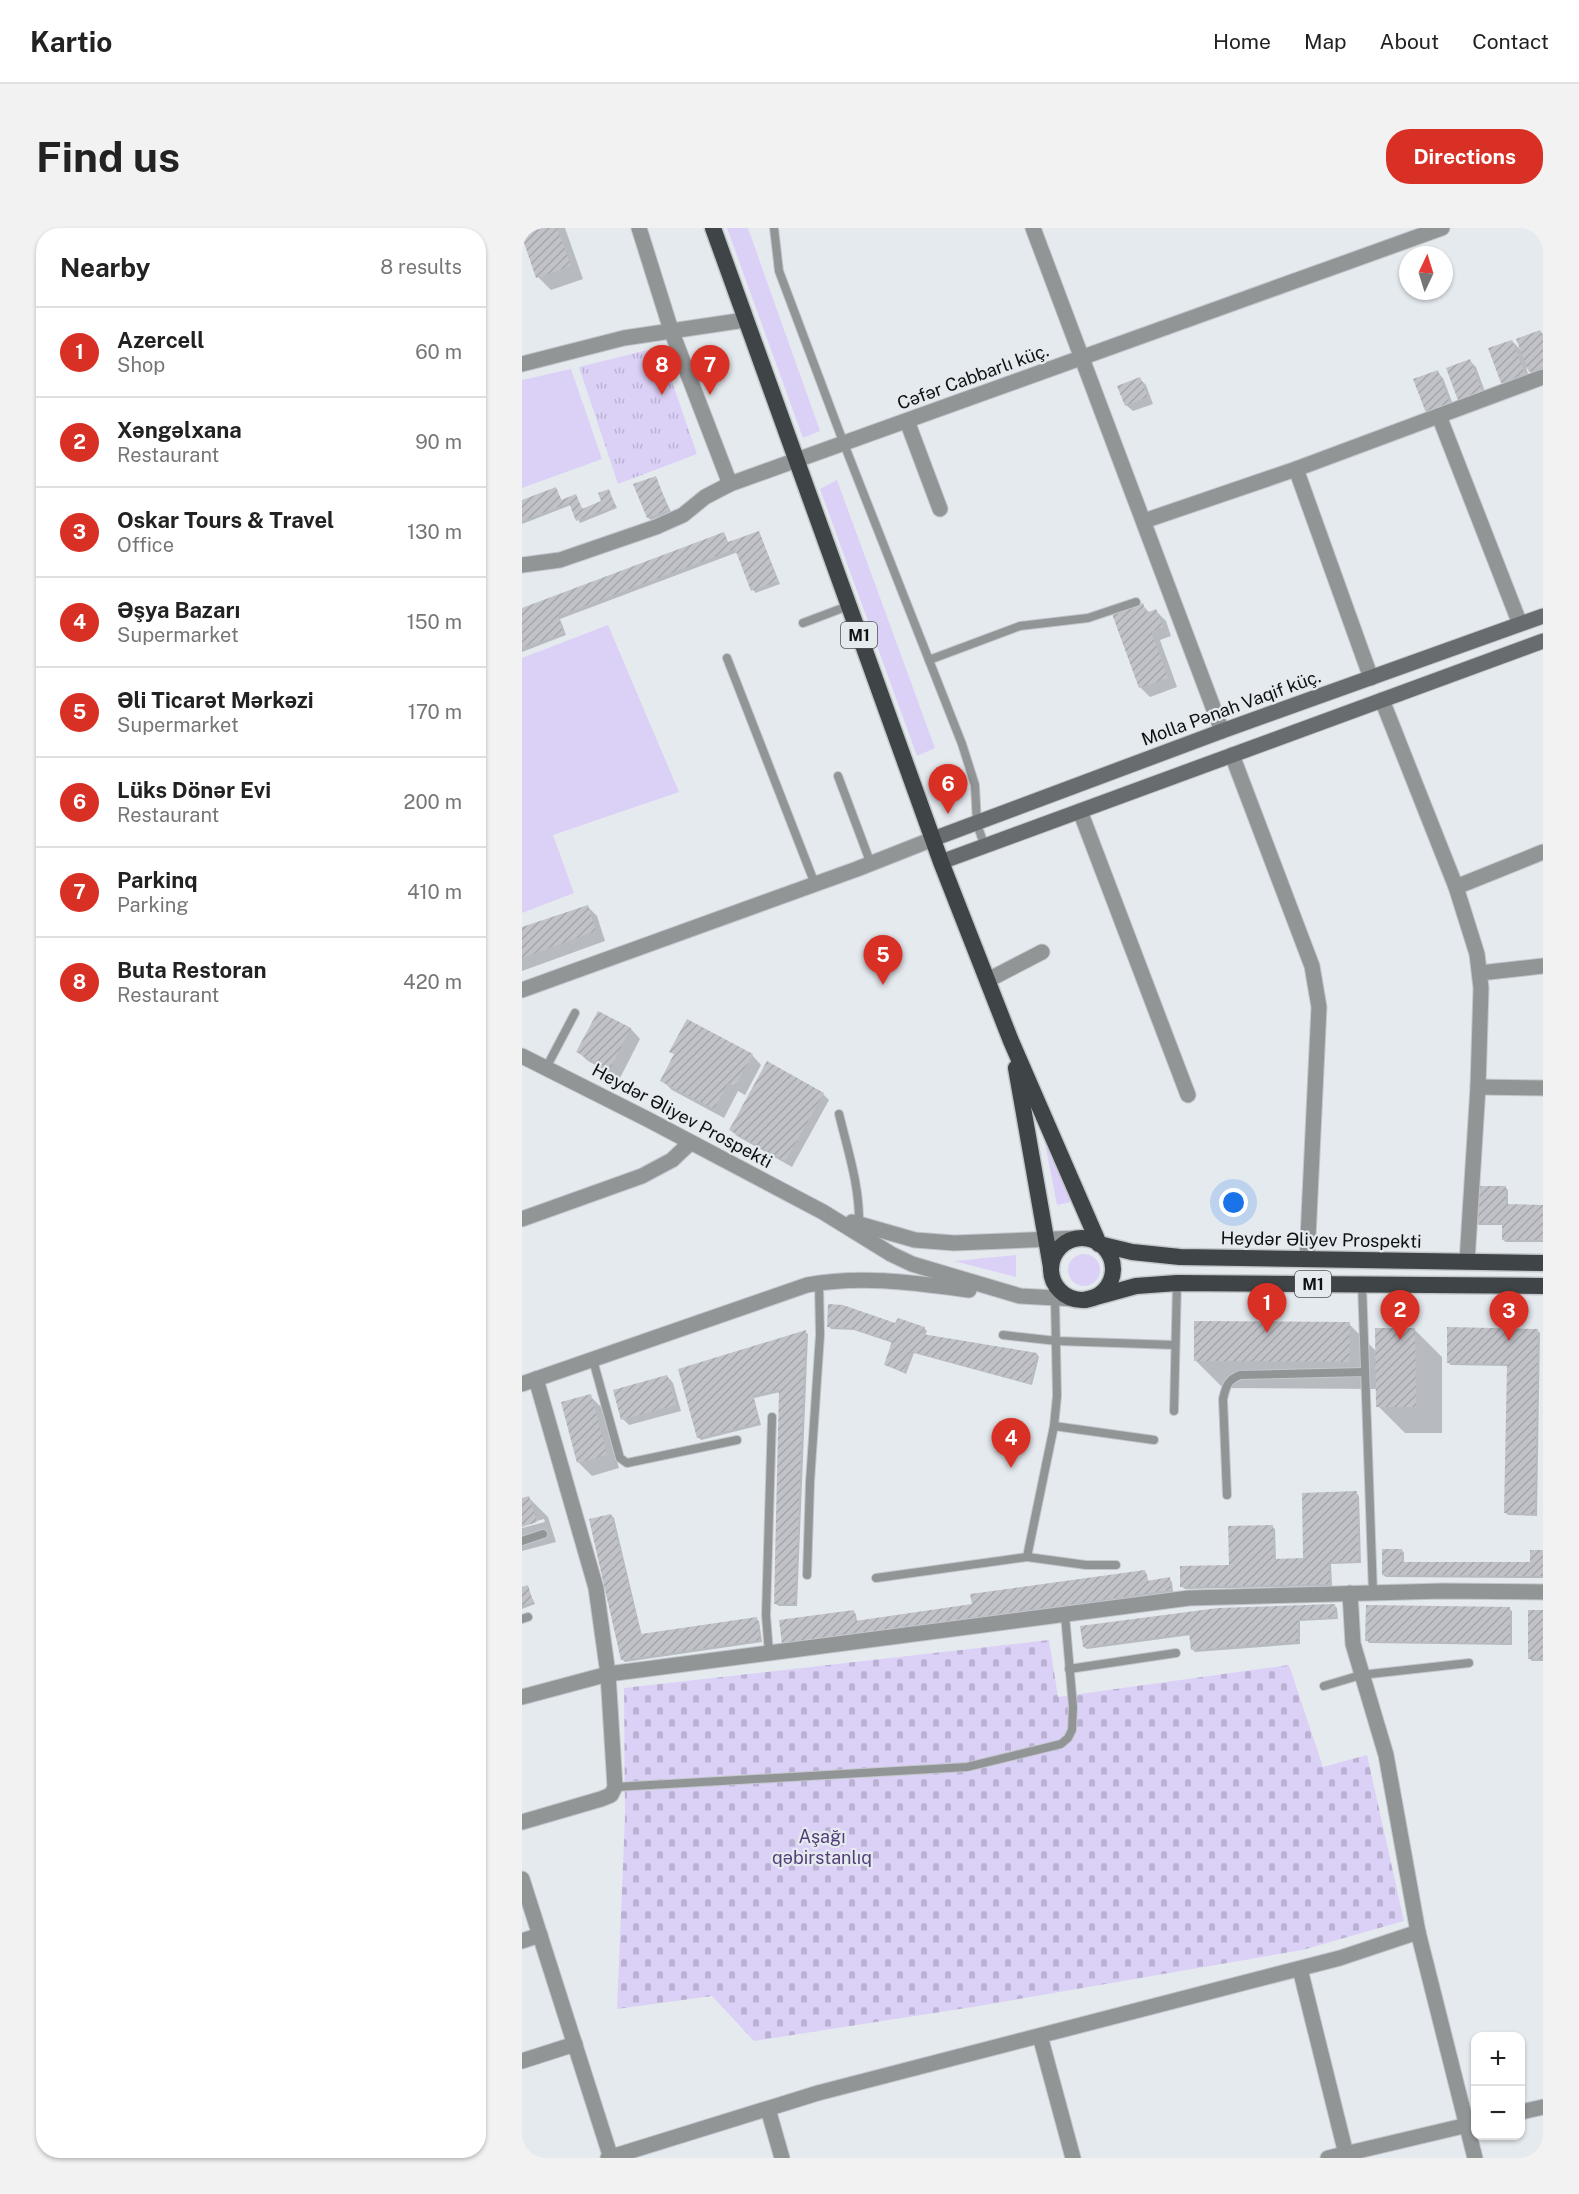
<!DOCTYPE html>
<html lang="en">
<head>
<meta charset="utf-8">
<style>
  body { margin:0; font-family:"Public Sans",sans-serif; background:#f2f2f2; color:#222 }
  .controls { position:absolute; right:18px; bottom:18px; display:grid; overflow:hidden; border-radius:12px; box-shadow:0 2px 4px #0004 }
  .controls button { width:54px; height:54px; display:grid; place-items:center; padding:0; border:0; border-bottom:2px solid #e0e0e0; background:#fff; color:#222; font:30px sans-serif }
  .compass { position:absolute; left:877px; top:18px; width:54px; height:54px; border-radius:50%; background:#fff; box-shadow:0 2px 4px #0004; rotate:4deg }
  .you { position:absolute; left:712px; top:975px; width:21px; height:21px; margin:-15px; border:4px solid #fff; border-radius:50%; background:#1a73e8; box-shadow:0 0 0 9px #1a73e833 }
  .badge { display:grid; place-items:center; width:39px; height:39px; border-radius:50%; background:#d93025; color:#fff; font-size:20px; font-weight:700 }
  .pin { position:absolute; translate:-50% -50px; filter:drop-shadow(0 2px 3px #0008) }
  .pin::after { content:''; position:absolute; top:32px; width:21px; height:18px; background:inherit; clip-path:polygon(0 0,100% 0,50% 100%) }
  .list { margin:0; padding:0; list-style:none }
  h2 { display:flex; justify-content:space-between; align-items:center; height:78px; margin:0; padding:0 24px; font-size:26px }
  h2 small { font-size:20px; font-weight:400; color:#767676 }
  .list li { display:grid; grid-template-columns:39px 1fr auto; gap:18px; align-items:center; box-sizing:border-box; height:90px; padding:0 24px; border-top:2px solid #e0e0e0 }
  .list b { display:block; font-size:22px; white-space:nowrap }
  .list p { margin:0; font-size:20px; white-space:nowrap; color:#767676 }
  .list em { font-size:20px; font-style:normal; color:#767676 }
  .map { position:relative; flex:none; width:1021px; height:1930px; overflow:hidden; border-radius:24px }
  header { display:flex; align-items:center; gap:36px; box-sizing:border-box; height:84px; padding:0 30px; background:#fff; border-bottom:2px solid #e0e0e0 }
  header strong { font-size:28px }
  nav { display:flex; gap:33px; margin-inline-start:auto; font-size:21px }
  .intro { display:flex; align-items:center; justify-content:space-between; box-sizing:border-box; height:144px; padding:0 36px }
  h1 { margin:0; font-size:42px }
  .button { padding:15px 27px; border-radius:24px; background:#d93025; color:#fff; font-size:21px; font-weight:700 }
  main { display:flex; gap:36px; padding:0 36px }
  aside { flex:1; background:#fff; border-radius:24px; box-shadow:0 2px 4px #0004 }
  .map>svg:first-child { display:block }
</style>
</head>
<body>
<header>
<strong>Kartio</strong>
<nav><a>Home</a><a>Map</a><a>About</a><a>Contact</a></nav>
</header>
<div class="intro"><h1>Find us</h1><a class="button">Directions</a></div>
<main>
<aside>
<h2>Nearby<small>8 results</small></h2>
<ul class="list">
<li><span class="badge">1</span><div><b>Azercell</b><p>Shop</p></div><em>60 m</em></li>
<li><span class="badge">2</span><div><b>Xəngəlxana</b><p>Restaurant</p></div><em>90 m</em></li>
<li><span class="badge">3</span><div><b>Oskar Tours &amp; Travel</b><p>Office</p></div><em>130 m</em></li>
<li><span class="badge">4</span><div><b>Əşya Bazarı</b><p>Supermarket</p></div><em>150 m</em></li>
<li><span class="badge">5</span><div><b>Əli Ticarət Mərkəzi</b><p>Supermarket</p></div><em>170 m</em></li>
<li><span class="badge">6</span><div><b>Lüks Dönər Evi</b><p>Restaurant</p></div><em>200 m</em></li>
<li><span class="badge">7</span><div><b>Parkinq</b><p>Parking</p></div><em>410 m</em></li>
<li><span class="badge">8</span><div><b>Buta Restoran</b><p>Restaurant</p></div><em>420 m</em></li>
</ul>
</aside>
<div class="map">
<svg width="1021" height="1930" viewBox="0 0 1021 1930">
  <defs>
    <pattern id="cemetery-stones" width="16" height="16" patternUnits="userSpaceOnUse" patternTransform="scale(1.5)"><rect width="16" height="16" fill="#dbd1f7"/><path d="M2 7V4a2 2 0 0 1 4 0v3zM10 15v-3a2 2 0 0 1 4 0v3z" fill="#bbb2d3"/></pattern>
    <pattern id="park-tufts" width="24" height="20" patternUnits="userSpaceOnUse" patternTransform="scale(1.5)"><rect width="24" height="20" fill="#dbd1f7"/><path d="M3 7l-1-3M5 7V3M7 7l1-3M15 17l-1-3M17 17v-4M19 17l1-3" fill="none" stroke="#bbb2d3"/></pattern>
    <pattern id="building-hatch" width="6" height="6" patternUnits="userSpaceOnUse" patternTransform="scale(1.5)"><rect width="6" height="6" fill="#c0c2c8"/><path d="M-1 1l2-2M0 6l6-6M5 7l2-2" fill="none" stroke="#a4a6ab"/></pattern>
  </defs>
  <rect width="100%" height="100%" fill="#e5eaef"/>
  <g fill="#dbd1f7">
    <path d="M 205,0 L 226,0 L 298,203 L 281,210 Z"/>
    <path d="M 49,141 L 80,231 L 0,260 L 0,152 Z"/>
    <path d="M 315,252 L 413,520 L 395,528 L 298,261 Z"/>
    <path d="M 86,397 L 157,564 L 31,607 L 52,665 L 0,685 L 0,430 Z"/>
    <path d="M 520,900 L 554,973 L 535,977 Z"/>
    <circle cx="562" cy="1042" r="16"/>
    <path d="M 494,1027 L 494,1049 L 432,1033 Z"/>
  </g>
  <path fill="url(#cemetery-stones)" d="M 527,1412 L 536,1469 L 767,1437 L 801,1539 L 845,1527 L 882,1693 L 780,1722 L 457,1778 L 232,1813 L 190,1768 L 95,1781 L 103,1589 L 102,1460 Z"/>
  <path fill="url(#park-tufts)" d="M 138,119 L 175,226 L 96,256 L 57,139 Z"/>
  <g fill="#0003">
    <path d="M 0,0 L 43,0 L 61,51 L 29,62 L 16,49 Z"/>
    <path d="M 1018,103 L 1021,106 L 1021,147 L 1014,150 L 1004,139 L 1008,152 L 986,160 L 980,154 L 990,113 L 1001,124 Z"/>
    <path d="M 948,133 L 954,139 L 966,172 L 944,180 Z"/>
    <path d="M 915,144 L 921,150 L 933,182 L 911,190 Z"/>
    <path d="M 618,151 L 624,157 L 631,176 L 611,183 L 604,177 Z"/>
    <path d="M 133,249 L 149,284 L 129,292 L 126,290 Z"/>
    <path d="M 34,260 L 40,273 L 54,268 L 61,282 L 81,274 L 87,263 L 95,280 L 58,295 L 49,277 L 0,296 L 0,274 Z"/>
    <path d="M 237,304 L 258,356 L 233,365 L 216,324 L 38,391 L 44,407 L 0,424 L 0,382 L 202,306 L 207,316 Z"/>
    <path d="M 620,377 L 628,385 L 634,383 L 644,393 L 649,408 L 638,412 L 655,459 L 628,469 L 618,459 Z"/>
    <path d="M 65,678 L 75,688 L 83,713 L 0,743 L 0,701 Z"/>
    <path d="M 77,785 L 109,801 L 118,811 L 98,850 L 66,833 L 56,824 Z"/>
    <path d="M 149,823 L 230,827 L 239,837 L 223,867 L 216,863 L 202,890 L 150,862 L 140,852 L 154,828 Z"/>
    <path d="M 301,866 L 307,872 L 270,939 L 215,908 L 209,902 Z"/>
    <path d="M 983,959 L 986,962 L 986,978 L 1021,978 L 1021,1014 L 984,1014 L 981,1012 L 981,997 L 957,997 L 954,994 Z"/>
    <path d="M 827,1096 L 855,1124 L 892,1101 L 920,1129 L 920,1205 L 883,1205 L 856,1178 L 855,1161 L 701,1160 L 674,1133 Z"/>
    <path d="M 307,1098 L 402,1100 L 405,1103 L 403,1108 L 515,1126 L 517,1129 L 510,1157 L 392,1125 L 384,1146 L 364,1137 L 371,1115 L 332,1102 L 309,1101 Z"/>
    <path d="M 1016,1103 L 1018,1105 L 1015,1288 L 986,1287 L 984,1285 L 986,1138 L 929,1137 L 926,1134 Z"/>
    <path d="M 283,1104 L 286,1106 L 275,1378 L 257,1378 L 254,1376 L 258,1164 L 232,1170 L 239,1197 L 179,1212 L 176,1209 Z"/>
    <path d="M 145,1148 L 151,1155 L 159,1183 L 107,1197 L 101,1191 Z"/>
    <path d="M 68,1168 L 81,1181 L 97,1240 L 70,1248 L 57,1235 L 41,1175 Z"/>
    <path d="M 834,1265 L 837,1268 L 839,1335 L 809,1336 L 810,1358 L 663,1361 L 660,1359 L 708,1339 L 750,1298 L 753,1301 L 754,1332 L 783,1332 Z"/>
    <path d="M 7,1270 L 26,1289 L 34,1314 L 0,1323 L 0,1300 L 23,1294 L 22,1291 L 0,1297 L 0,1272 Z"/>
    <path d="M 89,1287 L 92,1290 L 120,1408 L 234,1391 L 237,1393 L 240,1414 L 103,1434 L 100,1431 Z"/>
    <path d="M 880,1322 L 882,1325 L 882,1335 L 1010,1336 L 1010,1324 L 1021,1324 L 1021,1350 L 864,1349 L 861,1347 Z"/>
    <path d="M 622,1343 L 625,1346 L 626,1354 L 647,1351 L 650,1354 L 651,1364 L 264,1418 L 331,1383 L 334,1386 L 335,1394 L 451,1378 Z"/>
    <path d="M 5,1359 L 13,1376 L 0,1381 L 0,1360 Z"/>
    <path d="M 813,1378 L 815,1380 L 816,1391 L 778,1393 L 778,1416 L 673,1424 L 670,1421 L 669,1407 L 565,1421 L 562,1419 Z"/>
    <path d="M 987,1381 L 990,1383 L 990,1417 L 847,1415 L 845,1412 Z"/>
    <path d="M 1008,1383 L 1021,1384 L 1021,1433 L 1010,1433 L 1007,1430 Z"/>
  </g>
  <g fill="url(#building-hatch)">
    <path d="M 0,0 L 35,0 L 49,38 L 14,50 L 0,9 Z"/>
    <path d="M 1018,102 L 1021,109 L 1021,139 L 1007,144 L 994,111 Z"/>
    <path d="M 990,112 L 1003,146 L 979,155 L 966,120 Z"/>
    <path d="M 948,131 L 961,165 L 937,175 L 924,140 Z"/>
    <path d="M 916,142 L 928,176 L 904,185 L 891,151 Z"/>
    <path d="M 618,149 L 626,169 L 603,178 L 595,158 Z"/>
    <path d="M 134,248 L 147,282 L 125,290 L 111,256 Z"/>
    <path d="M 34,259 L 39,272 L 54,266 L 60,281 L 79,273 L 76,265 L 87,261 L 93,278 L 54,293 L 47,275 L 0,293 L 0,272 Z"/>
    <path d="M 237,303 L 256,353 L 229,363 L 213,321 L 36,388 L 42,405 L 0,420 L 0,380 L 202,304 L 206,314 Z"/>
    <path d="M 621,375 L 624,385 L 634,381 L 641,399 L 629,403 L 646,450 L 617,460 L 590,386 Z"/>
    <path d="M 66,677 L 74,703 L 0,730 L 0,699 Z"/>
    <path d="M 76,783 L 109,800 L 88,841 L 54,824 Z"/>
    <path d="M 165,791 L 231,826 L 213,858 L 206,855 L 192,881 L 138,853 L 152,826 L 147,824 Z"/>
    <path d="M 245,833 L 302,865 L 263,933 L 207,902 Z"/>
    <path d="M 953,958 L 984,958 L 984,976 L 1021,977 L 1021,1012 L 980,1012 L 980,995 L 953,995 Z"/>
    <path d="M 306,1076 L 321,1077 L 373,1095 L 376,1090 L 403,1099 L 400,1106 L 515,1125 L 508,1156 L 389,1123 L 382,1144 L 362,1137 L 370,1113 L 328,1100 L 305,1099 Z"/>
    <path d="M 672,1093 L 828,1094 L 827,1134 L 672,1133 Z"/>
    <path d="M 925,1099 L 1016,1101 L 1013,1286 L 982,1285 L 985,1136 L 925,1135 Z"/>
    <path d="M 853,1100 L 893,1100 L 894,1179 L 854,1179 Z"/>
    <path d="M 284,1102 L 273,1376 L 252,1376 L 257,1161 L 231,1167 L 237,1195 L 175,1210 L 156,1141 Z"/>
    <path d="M 145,1147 L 154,1177 L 99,1192 L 91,1162 Z"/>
    <path d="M 69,1166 L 85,1227 L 55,1235 L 39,1174 Z"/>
    <path d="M 835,1263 L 837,1333 L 807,1334 L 808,1356 L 658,1359 L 658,1338 L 707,1337 L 706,1298 L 751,1297 L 752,1331 L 781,1330 L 780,1265 Z"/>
    <path d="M 7,1268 L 15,1294 L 0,1299 L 0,1270 Z"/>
    <path d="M 89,1286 L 119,1406 L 235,1389 L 238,1412 L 99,1432 L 67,1291 Z"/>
    <path d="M 860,1321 L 880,1321 L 880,1334 L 1008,1334 L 1008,1322 L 1021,1322 L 1021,1348 L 860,1347 Z"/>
    <path d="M 623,1342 L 625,1353 L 648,1349 L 649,1362 L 260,1416 L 257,1392 L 332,1382 L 333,1393 L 450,1376 L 448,1366 Z"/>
    <path d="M 6,1357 L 11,1374 L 0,1377 L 0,1359 Z"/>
    <path d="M 813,1376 L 814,1389 L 776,1391 L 776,1413 L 669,1422 L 667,1405 L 561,1419 L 558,1398 L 696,1380 Z"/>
    <path d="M 844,1377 L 988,1379 L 988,1415 L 843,1413 Z"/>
    <rect x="1006" y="1382" width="15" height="49"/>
  </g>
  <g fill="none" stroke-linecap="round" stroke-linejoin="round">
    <defs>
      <g id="service">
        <path d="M 252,0 L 257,43 L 322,216 L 440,516 L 453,557 L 455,596 L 463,619"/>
        <path d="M 281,395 L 326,378"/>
        <path d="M 205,430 L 293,656"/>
        <path d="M 407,432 L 498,398 L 566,390 L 614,374"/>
        <path d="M 316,548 L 349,636"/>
        <path d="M 24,840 L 53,785"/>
        <path d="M 317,886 C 326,923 338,959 337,997"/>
        <path d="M 840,1056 L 851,1365"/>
        <path d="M 481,1107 L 535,1113 L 653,1117"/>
        <path d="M 71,1132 L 98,1230 L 105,1235 L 215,1212"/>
        <path d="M 652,1183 L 655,1055"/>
        <path d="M 532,1198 L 632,1212"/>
        <path d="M 705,1267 L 701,1171 C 704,1159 705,1152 718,1147 L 843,1144"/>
        <path d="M 0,1313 L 21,1306"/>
        <path d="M 505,1329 L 564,1337 L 594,1337"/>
        <path d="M 285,1347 L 288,1254 L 298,1107 L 297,1055"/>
        <path d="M 354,1350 L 505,1329 L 532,1198 L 535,1168 L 533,1071 L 530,1050"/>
        <path d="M 0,1391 L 6,1389"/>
        <path d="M 247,1425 L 244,1387 L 250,1189"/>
        <path d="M 547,1441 L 654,1425"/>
        <path d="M 802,1458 L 839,1447 L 947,1435"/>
        <path d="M 93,1559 L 445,1539 L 539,1516 L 546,1510 L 550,1502 L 551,1479 L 543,1387"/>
      </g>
      <g id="minor">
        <path d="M 117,0 L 149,102 L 208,256"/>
        <path d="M 511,0 L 700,503"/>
        <path d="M 0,136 L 102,110 L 223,92"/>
        <path d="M 917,188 L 998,396"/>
        <path d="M 385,193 L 418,281"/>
        <path d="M 774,241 L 849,450"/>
        <path d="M 622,293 L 774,241 L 1021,149"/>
        <path d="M 0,337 L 38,332 L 134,299 L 161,287 L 183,269 L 208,256 L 920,0"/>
        <path d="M 860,472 L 934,659 L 955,726 L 959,760 L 956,859 L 945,1034"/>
        <path d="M 710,527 L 790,738 L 797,779 L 785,1031"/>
        <path d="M 558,583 L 666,867"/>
        <path d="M 934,659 L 1021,624"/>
        <path d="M 958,745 L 1021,738"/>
        <path d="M 466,752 L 520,724"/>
        <path d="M 956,859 L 1021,860"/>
        <path d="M 0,991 L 120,948 L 150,932 L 168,915"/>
        <path d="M 828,1365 L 831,1416 L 864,1527 L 896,1704 L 953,1930"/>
        <path d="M 0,1469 L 86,1446 L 667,1370 L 920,1363 L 1021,1364"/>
        <path d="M 0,1594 L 79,1571 L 89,1567 L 93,1559 L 86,1446 L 74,1360 L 14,1151"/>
        <path d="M 0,1651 L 89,1930"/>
        <path d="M 0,1713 L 18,1707"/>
        <path d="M 778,1741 L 825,1930"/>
        <path d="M 518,1808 L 551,1930"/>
        <path d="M 0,1833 L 53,1816"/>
        <path d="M 246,1881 L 260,1930"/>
        <path d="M 999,1884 L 1021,1879"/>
        <path d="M 86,1930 L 296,1865 L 818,1730 L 896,1704"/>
        <path d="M 806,1930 L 954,1895"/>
      </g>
      <g id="tertiary">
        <path d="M 0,762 L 335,641 L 411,611"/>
        <path d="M 0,828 L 125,891 L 301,984 L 369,1026 L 390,1036 L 498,1068 L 553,1071"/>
        <path d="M 330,994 L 393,1012 L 432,1015 L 557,1010"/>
        <path d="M 0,1156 L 285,1057 C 340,1047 393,1055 447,1062"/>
      </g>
      <g id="secondary">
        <path d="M 411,611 L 700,503 L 1021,388"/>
        <path d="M 419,634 L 1021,413"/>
      </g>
      <g id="trunk">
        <path d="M 191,0 L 419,634 L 489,813 L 577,1016 L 610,1024 L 658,1029 L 1021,1035"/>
        <path d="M 494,840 L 529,1039"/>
        <circle cx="560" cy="1041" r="31"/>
        <path d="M 563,1072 L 614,1058 L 655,1055 L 1021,1058"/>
      </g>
    </defs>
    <use href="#service" stroke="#c3c7cc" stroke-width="10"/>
    <use href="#minor" stroke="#c3c7cc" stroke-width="17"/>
    <use href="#tertiary" stroke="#c3c7cc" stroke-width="17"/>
    <use href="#secondary" stroke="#c3c7cc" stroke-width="17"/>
    <use href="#trunk" stroke="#c3c7cc" stroke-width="19"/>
    <use href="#service" stroke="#929596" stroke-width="8"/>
    <use href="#minor" stroke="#929596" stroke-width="15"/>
    <use href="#tertiary" stroke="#929596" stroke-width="15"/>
    <use href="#secondary" stroke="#686c6e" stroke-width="15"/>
    <use href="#trunk" stroke="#3f4446" stroke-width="16"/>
  </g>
  <g text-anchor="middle" stroke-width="4.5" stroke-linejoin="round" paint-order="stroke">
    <g fill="#e5eaef" stroke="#4f5254" stroke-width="1.5">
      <rect x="319" y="394" width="36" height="26" rx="4.5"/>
      <rect x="773" y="1043" width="36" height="26" rx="4.5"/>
    </g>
    <g font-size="16" font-weight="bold" fill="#0f1112">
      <text x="337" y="413">M1</text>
      <text x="791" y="1062">M1</text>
    </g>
    <g font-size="18" fill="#0f1112" stroke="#e5eaef">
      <text transform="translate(451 149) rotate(-20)" y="6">Cəfər Cabbarlı küç.</text>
      <text transform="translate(709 480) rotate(-20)" y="6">Molla Pənah Vaqif küç.</text>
      <text transform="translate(160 888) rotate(28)" y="6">Heydər Əliyev Prospekti</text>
      <text transform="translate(799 1012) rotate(1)" y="6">Heydər Əliyev Prospekti</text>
    </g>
    <g font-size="18" fill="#533f7a" stroke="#e5eaef">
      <text x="300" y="1615">Aşağı<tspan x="300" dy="21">qəbirstanlıq</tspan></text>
    </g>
  </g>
</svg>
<div class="controls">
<button>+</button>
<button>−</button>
</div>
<svg class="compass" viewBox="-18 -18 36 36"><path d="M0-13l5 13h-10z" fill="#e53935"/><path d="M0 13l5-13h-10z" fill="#767676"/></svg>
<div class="you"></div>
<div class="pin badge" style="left:745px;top:1105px">1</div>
<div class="pin badge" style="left:878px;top:1112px">2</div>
<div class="pin badge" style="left:987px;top:1113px">3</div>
<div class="pin badge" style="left:489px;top:1240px">4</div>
<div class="pin badge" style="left:361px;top:757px">5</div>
<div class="pin badge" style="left:426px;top:586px">6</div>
<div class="pin badge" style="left:188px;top:167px">7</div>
<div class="pin badge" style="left:140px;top:167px">8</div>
</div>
</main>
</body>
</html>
